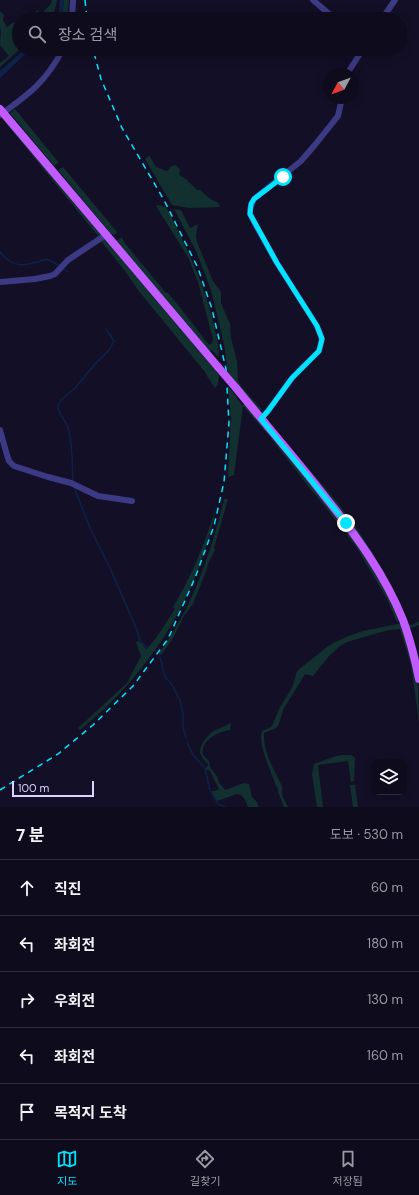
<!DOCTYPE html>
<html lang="ko">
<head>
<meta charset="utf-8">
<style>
  body { margin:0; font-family:"DM Sans","Noto Sans KR",sans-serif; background:#1c1929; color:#f1f3f6 }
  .controls { position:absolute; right:12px; bottom:12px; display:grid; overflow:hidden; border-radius:8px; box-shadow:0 2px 10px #0003 }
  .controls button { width:36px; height:36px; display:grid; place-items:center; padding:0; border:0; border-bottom:1px solid #2e2b3b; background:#0e0b1c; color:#f1f3f6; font:20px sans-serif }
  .compass { position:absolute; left:323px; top:68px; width:36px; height:36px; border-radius:50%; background:#0e0b1c; box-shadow:0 2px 10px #0003; rotate:229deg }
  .scale { position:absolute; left:12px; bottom:10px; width:82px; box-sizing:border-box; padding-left:4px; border:2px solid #d9d4ff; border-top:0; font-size:11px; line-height:14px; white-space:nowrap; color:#d9d4ff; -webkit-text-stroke:3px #130f26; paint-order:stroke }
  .stop { position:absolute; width:12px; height:12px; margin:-9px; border:3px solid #00e5ff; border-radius:50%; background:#fff }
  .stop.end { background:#00e5ff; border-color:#fff; box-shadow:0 1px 4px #0008 }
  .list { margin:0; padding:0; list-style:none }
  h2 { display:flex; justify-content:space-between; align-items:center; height:52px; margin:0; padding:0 16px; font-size:17px }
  h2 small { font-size:13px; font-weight:400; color:#9b9ba3 }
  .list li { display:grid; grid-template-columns:26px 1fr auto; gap:12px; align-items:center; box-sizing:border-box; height:56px; padding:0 16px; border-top:1px solid #2e2b3b }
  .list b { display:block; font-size:15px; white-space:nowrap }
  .list em { font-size:13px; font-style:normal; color:#9b9ba3 }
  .icon { flex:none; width:22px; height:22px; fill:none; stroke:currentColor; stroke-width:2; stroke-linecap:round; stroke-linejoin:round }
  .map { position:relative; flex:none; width:419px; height:807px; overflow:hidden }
  .search { position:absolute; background:#0e0b1c; box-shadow:0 2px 10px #0003; left:12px; right:12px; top:12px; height:44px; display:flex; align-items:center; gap:10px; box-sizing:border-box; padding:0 14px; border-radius:22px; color:#9b9ba3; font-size:15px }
  .sheet { height:332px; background:#0e0b1c }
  nav { display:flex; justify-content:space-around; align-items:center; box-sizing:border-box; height:56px; border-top:1px solid #2e2b3b; background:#0e0b1c; font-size:11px; color:#9b9ba3 }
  nav a { display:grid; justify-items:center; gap:2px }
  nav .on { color:#00e5ff }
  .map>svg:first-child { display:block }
</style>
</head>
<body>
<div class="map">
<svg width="419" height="807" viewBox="0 0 419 807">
  <rect width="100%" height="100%" fill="#130f26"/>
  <g fill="#12302f">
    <path d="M 52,0 L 57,0 L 55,9 L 52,19 L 49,19 L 44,11 L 51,4 Z"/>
    <path d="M 64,0 L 69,0 L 67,19 L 62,19 Z"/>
    <path d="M 38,10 L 44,19 L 26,19 Z"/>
    <path d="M 0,11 L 4,15 L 3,20 L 7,27 C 13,23 11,22 19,23 L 19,49 L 20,49 L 0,67 L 0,63 L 9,56 L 0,45 L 1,30 L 0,29 Z"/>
    <path d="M 15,109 L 59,163 L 54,166 L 10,113 Z"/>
    <path d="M 4,115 L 102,233 L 98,236 L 1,117 Z"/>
    <path d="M 149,155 L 156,167 C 160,168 163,170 167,171 L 172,166 L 175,165 L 180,169 L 179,175 L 186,179 L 197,190 L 200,190 L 209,198 L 218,203 L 220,207 L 189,208 L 172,205 L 145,159 L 148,157 Z"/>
    <path d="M 63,167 L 117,232 L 116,234 L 112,235 L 58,170 Z"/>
    <path d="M 158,205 L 166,207 C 185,243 203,281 213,321 C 216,334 219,345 219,358 L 212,350 L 209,352 L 116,241 L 122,237 L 124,242 L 166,293 L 168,293 C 183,310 195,327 209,345 L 212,343 L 213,339 L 198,282 L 188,257 L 156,206 Z"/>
    <path d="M 174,209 L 181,210 L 190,228 L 198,224 L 196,235 L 197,242 L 213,281 L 221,292 L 221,303 L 230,324 L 231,338 L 237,361 L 238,381 L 241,386 L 262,410 L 257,410 L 228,373 L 224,344 L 211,290 L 196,251 Z"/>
    <path d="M 106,237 L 219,375 L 218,384 L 215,388 L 207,376 L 205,372 L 138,290 L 125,271 L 101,241 Z"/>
    <path d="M 228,386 L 237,397 L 237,398 L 242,405 L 245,404 L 335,511 L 379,577 L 400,621 L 397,622 L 387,599 L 357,548 L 323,504 L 311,490 L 270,437 L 243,406 L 234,475 L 228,477 L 231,417 Z"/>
    <path d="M 269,422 L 337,502 L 356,527 L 383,570 L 391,586 L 408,624 L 411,625 L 419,621 L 419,625 L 408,629 L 394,596 Z"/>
    <path d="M 224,499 L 228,499 L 214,548 L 215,550 L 208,564 L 207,569 L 193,604 L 184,616 L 172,640 L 161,655 L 159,653 C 192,609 211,553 224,499 Z"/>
    <path d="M 216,508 C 199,595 150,674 80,730 L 78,728 L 127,683 L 141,656 L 136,642 L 139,641 L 146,649 L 147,649 L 156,638 L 175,609 L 173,607 C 192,576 205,542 216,508 Z"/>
    <path d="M 402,623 L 411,654 L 418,686 L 419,722 L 411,665 L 400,629 L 389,630 L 347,642 L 340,646 L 329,656 L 313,676 L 305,674 L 284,708 L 278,726 L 274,729 L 264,733 C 263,752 274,770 282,786 C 283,790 282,788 282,792 C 282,797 286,803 288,807 L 284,807 L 278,792 L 278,788 L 276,786 C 272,773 257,743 262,731 L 269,728 L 272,726 L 280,707 L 292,688 L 297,671 L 327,647 L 335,642 L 349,636 L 363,631 Z"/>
    <path d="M 231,723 L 230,730 C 218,732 200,740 203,755 L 209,761 L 210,767 L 217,776 L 219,782 L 225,790 L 244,783 L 249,784 L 252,797 L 256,801 L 259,807 L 248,807 C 246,801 243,794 237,794 L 217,801 L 211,791 L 215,791 L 219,789 L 210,771 L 206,769 L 206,767 L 208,766 L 208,764 C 205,761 200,756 200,751 C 200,745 208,734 214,731 C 219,728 226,726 231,723 Z"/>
    <path d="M 343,755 L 351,755 L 355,758 L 354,781 L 351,782 L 348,761 L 318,765 L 323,807 L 317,807 L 312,774 L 314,764 L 336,756 Z"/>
    <path d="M 350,785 L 355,785 L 358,807 L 353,807 Z"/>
  </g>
  <g fill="#0c2248">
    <path d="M 60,0 L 64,0 L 62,19 L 56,19 L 59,14 Z"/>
    <path d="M 25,49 L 31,49 L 0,78 L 0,71 Z"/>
  </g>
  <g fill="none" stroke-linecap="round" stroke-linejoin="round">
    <g stroke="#0c2248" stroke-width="1.5">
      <path d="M 0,252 C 15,271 27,265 47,259 L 58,265"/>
      <path d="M 64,269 L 68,272"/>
      <path d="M 73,482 C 72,464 73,445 68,428 C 66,420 57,413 58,405 L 62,399 L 75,388 L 95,364 L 109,350 L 114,341 L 106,329"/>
      <path d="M 74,487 L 90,528 L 110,568 L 137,630 L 140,641 L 147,648"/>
      <path d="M 160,657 L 164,674 L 166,678 L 172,685 L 180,700 L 183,714 L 183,727 L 186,738"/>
      <path d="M 187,742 L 193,755 L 205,768 L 210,790 L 218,804 L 225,807"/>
    </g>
    <g stroke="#3d3a85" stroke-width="6">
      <path d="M 313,0 L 335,19"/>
      <path d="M 72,19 L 73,0"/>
      <path d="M 382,19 L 395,0"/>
      <path d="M 347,74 L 363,49"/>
      <path d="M 0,115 C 29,94 46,82 63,49"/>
      <path d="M 0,282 L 35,279 L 50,276 L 55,274 L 68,260 L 107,234"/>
      <path d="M 261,419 L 268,411 L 292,378 L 319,351 L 322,339 L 317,326 L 277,263 L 254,222 L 250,214 L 250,209 L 254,199 L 301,161 L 314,146 L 338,116 L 342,98"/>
      <path d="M 0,430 L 7,455 L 9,461 L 14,466 L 48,477 L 71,483 L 98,496 L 132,501"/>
    </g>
    <g stroke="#c25bff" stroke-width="8">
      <path d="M 0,109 L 218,367"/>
      <path d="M 236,388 C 266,425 297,460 326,498 C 356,535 385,575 403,620 C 410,639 415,659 419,679"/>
    </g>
    <g stroke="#00e5ff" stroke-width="1.5" stroke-dasharray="6 5" stroke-linecap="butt">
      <path d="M 85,0 L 87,19"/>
      <path d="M 0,790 L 58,754 L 93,725 L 133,686 L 168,639 L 195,578 L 214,526 L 224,482 L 229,423 L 226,369 L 212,309 L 198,268 L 164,200 L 122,128 L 101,79 L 93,49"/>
    </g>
    <path stroke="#c25bff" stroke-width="8" d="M 218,367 L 236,388"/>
  </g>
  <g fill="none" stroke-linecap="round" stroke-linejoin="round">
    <path stroke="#00e5ff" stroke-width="5" d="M 283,177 L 254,199 L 251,204 L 250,214 L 277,263 L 317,326 L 322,339 L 319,351 L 292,378 L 268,411 L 261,419 L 346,523"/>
  </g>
</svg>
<div class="controls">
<button><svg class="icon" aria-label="layers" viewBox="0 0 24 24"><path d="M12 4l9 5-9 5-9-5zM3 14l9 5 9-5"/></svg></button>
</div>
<svg class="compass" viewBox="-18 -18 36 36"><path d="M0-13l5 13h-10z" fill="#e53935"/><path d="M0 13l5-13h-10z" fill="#9b9ba3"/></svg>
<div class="scale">100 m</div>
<div class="stop" style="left:283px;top:177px"></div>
<div class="stop end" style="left:346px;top:523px"></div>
<div class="search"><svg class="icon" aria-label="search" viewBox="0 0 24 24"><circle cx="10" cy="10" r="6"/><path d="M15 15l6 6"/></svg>장소 검색</div>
</div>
<section class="sheet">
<h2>7 분<small>도보 · 530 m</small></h2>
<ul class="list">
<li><svg class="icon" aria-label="ahead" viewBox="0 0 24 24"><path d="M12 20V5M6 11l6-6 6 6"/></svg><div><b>직진</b></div><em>60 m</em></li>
<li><svg class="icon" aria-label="left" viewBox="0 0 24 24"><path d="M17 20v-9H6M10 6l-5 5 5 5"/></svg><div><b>좌회전</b></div><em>180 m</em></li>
<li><svg class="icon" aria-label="right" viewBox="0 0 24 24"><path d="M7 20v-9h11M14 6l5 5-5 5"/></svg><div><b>우회전</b></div><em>130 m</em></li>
<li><svg class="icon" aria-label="left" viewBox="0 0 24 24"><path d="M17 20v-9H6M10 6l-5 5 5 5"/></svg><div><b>좌회전</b></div><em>160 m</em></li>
<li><svg class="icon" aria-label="arrive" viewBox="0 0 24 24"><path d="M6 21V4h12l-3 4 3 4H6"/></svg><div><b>목적지 도착</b></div></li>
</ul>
</section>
<nav>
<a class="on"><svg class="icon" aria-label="map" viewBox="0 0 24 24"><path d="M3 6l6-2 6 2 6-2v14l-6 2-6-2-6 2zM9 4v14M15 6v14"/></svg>지도</a>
<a><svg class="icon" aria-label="directions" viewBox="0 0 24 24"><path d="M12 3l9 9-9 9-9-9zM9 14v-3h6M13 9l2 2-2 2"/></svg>길찾기</a>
<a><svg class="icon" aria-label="saved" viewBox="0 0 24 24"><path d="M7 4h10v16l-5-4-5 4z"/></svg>저장됨</a>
</nav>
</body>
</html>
